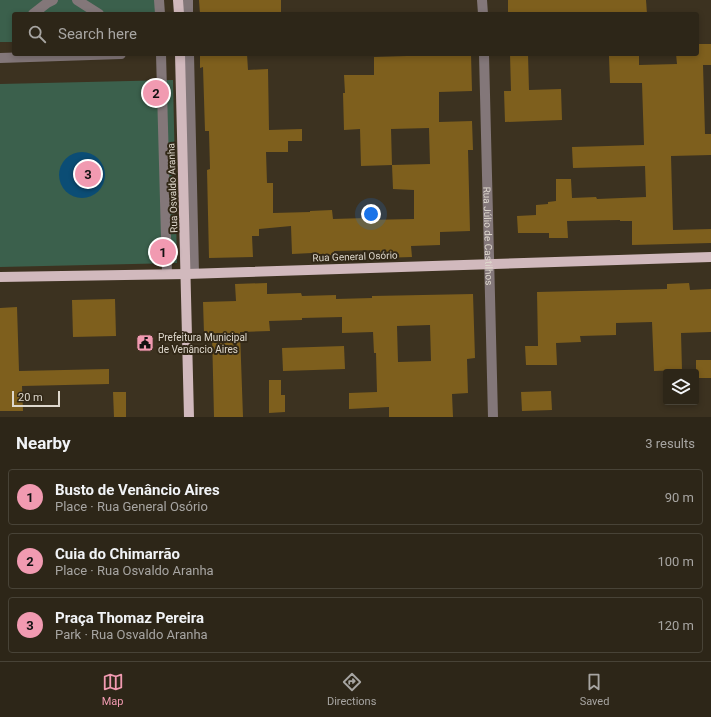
<!DOCTYPE html>
<html lang="en">
<head>
<meta charset="utf-8">
<style>
  body { margin:0; font-family:Roboto,sans-serif; background:#352e21; color:#f1f3f6 }
  .controls { position:absolute; right:12px; bottom:12px; display:grid; overflow:hidden; border-radius:4px; box-shadow:0 2px 6px #0003 }
  .controls button { width:36px; height:36px; display:grid; place-items:center; padding:0; border:0; border-bottom:1px solid #484337; background:#2d2618; color:#f1f3f6; font:20px sans-serif }
  .scale { position:absolute; left:12px; bottom:10px; width:48px; box-sizing:border-box; padding-left:4px; border:2px solid #ded8cd; border-top:0; font-size:11px; line-height:14px; white-space:nowrap; color:#ded8cd; -webkit-text-stroke:3px #322817; paint-order:stroke }
  .you { position:absolute; left:371px; top:214px; width:14px; height:14px; margin:-10px; border:3px solid #fff; border-radius:50%; background:#1a73e8; box-shadow:0 0 0 6px #1a73e833 }
  .badge { display:grid; place-items:center; width:26px; height:26px; border-radius:50%; background:#f19ab1; color:#111; font-size:13px; font-weight:700 }
  .pin { position:absolute; translate:-50% -50%; border:2px solid #fff; box-shadow:0 1px 4px #0006 }
  .list { margin:0; padding:0; list-style:none }
  h2 { display:flex; justify-content:space-between; align-items:center; height:52px; margin:0; padding:0 16px; font-size:17px }
  h2 small { font-size:13px; font-weight:400; color:#a7a5a2 }
  .list li { display:grid; grid-template-columns:26px 1fr auto; gap:12px; align-items:center; box-sizing:border-box; height:56px; margin:0 8px 8px; padding:0 8px; border:1px solid #484337; border-radius:4px }
  .list b { display:block; font-size:15px; white-space:nowrap }
  .list p { margin:0; font-size:13px; white-space:nowrap; color:#a7a5a2 }
  .list em { font-size:13px; font-style:normal; color:#a7a5a2 }
  .icon { flex:none; width:22px; height:22px; fill:none; stroke:currentColor; stroke-width:2; stroke-linecap:round; stroke-linejoin:round }
  .map { position:relative; flex:none; width:711px; height:417px; overflow:hidden }
  .search { position:absolute; background:#2d2618; box-shadow:0 2px 6px #0003; left:12px; right:12px; top:12px; height:44px; display:flex; align-items:center; gap:10px; box-sizing:border-box; padding:0 14px; border-radius:4px; color:#a7a5a2; font-size:15px }
  .sheet { height:244px; background:#2d2618 }
  nav { display:flex; justify-content:space-around; align-items:center; box-sizing:border-box; height:56px; border-top:1px solid #484337; background:#2d2618; font-size:11px; color:#a7a5a2 }
  nav a { display:grid; justify-items:center; gap:2px }
  nav .on { color:#f19ab1 }
  .map>svg:first-child { display:block }
</style>
</head>
<body>
<div class="map">
<svg width="711" height="417" viewBox="0 0 711 417">
  <rect width="100%" height="100%" fill="#3c3220"/>
  <g fill="#3b604c">
    <path d="M 0,0 L 155,0 L 156,14 L 14,14 L 14,42 L 0,42 Z"/>
    <path d="M 173,80 L 177,263 L 0,267 L 0,84 Z"/>
  </g>
  <circle fill="#0b4d75" cx="82" cy="175" r="23"/>
  <g fill="#7e5f1d" fill-rule="evenodd">
    <path d="M 199,0 L 281,0 L 281,14 L 200,14 Z"/>
    <path d="M 508,0 L 646,0 L 647,14 L 508,14 Z"/>
    <path d="M 697,44 L 711,44 L 711,65 L 703,65 L 705,134 L 711,134 L 711,155 L 671,156 L 673,230 L 711,229 L 711,243 L 632,245 L 632,221 L 620,221 L 620,220 L 567,221 L 568,238 L 549,238 L 549,233 L 518,233 L 517,216 L 536,215 L 536,205 L 548,204 L 548,202 L 556,201 L 556,179 L 571,179 L 572,198 L 596,197 L 597,199 L 646,197 L 645,166 L 573,168 L 572,147 L 644,145 L 642,83 L 610,83 L 609,56 L 639,56 L 639,65 L 677,64 L 676,54 L 697,54 Z"/>
    <path d="M 200,54 L 247,54 L 248,70 L 268,69 L 269,130 L 302,129 L 302,141 L 288,141 L 288,152 L 266,152 L 267,183 L 273,183 L 273,213 L 310,212 L 310,211 L 332,210 L 333,219 L 366,218 L 366,220 L 414,219 L 414,190 L 393,189 L 392,165 L 430,164 L 429,128 L 391,129 L 392,165 L 361,166 L 360,129 L 344,130 L 343,93 L 345,93 L 344,75 L 374,75 L 374,57 L 471,54 L 472,91 L 439,92 L 439,122 L 472,121 L 473,150 L 468,150 L 470,231 L 440,232 L 440,245 L 411,246 L 412,257 L 381,258 L 380,250 L 334,251 L 334,255 L 312,256 L 312,253 L 292,254 L 291,226 L 259,229 L 259,236 L 252,236 L 253,257 L 209,258 L 207,170 L 210,169 L 209,131 L 205,131 L 203,67 L 200,68 Z"/>
    <path d="M 510,54 L 528,54 L 529,90 L 561,89 L 562,120 L 505,122 L 504,91 L 511,91 Z"/>
    <path d="M 267,283 L 267,294 L 301,293 L 302,296 L 336,295 L 336,299 L 372,298 L 372,296 L 473,294 L 475,358 L 467,359 L 468,393 L 452,394 L 453,417 L 389,417 L 389,407 L 349,409 L 349,393 L 377,392 L 376,353 L 374,353 L 373,332 L 342,333 L 342,317 L 302,318 L 302,320 L 269,321 L 270,331 L 240,332 L 243,417 L 214,417 L 212,333 L 204,333 L 203,302 L 236,301 L 235,284 ZM 430,325 L 431,361 L 398,362 L 397,326 Z"/>
    <path d="M 689,283 L 690,290 L 711,289 L 711,332 L 681,333 L 682,370 L 654,371 L 652,322 L 616,323 L 616,335 L 580,336 L 581,342 L 556,343 L 557,365 L 526,365 L 525,346 L 538,346 L 537,292 L 667,289 L 667,284 Z"/>
    <path d="M 115,299 L 116,336 L 73,337 L 72,300 Z"/>
    <path d="M 17,307 L 19,371 L 109,369 L 109,384 L 22,386 L 23,411 L 0,411 L 0,308 Z"/>
    <path d="M 344,346 L 345,369 L 283,371 L 282,348 Z"/>
    <rect x="696" y="360" width="15" height="18"/>
    <path d="M 269,380 L 281,380 L 281,395 L 285,395 L 285,412 L 269,413 Z"/>
    <path d="M 551,391 L 552,410 L 522,411 L 521,392 Z"/>
    <path d="M 113,392 L 126,392 L 126,417 L 114,417 Z"/>
  </g>
  <g fill="none" stroke-linecap="round" stroke-linejoin="round">
    <g stroke="#837779" stroke-width="10">
      <path d="M 77,0 L 99,14"/>
      <path d="M 159,0 L 160,14"/>
      <path d="M 188,0 L 188,14"/>
      <path d="M 482,0 L 483,14"/>
      <path d="M 33,14 L 47,3 L 53,0"/>
      <path d="M 161,54 L 167,274"/>
      <path d="M 189,54 L 194,273"/>
      <path id="s1" d="M 484,54 L 493,417"/>
      <path d="M 0,58 L 121,54"/>
    </g>
    <g stroke="#d1b9bd" stroke-width="10">
      <path d="M 178,0 L 179,14"/>
      <path d="M 180,54 L 189,417"/>
      <path d="M 0,277 L 187,274 L 711,257"/>
    </g>
  </g>
  <defs>
    <symbol id="civic-square" viewBox="-11 -11 22 22"><rect x="-9" y="-9" width="18" height="18" rx="4" fill="#f19ab1" stroke="#322817"/><path d="M-.6-6.5H3V-4.5H.6V-3L4-1V1h2V6H-6V1h2V-1L-.6-3ZM-1.2 2.5V6h2.4V2.5Z" fill="#111"/></symbol>
  </defs>
  <g fill-rule="evenodd">
    <use href="#civic-square" x="135" y="333" width="20" height="20"/>
  </g>
  <g text-anchor="middle" stroke-width="4" stroke-linejoin="round" paint-order="stroke">
    <g font-size="10" fill="#ded8cd" stroke="#322817">
      <text transform="translate(172 188) rotate(-92)" y="4">Rua Osvaldo Aranha</text>
      <text dy="4" stroke="none"><textPath href="#s1" startOffset="182">Rua Júlio de Castilhos</textPath></text>
      <text transform="translate(355 256) rotate(-2)" y="4">Rua General Osório</text>
    </g>
    <g font-size="10" fill="#ded8cd" stroke="#322817" text-anchor="start">
      <text x="158" y="341">Prefeitura Municipal<tspan x="158" dy="12">de Venâncio Aires</tspan></text>
    </g>
  </g>
</svg>
<div class="controls">
<button><svg class="icon" aria-label="layers" viewBox="0 0 24 24"><path d="M12 4l9 5-9 5-9-5zM3 14l9 5 9-5"/></svg></button>
</div>
<div class="scale">20 m</div>
<div class="you"></div>
<div class="pin badge" style="left:163px;top:252px">1</div>
<div class="pin badge" style="left:156px;top:93px">2</div>
<div class="pin badge" style="left:88px;top:174px">3</div>
<div class="search"><svg class="icon" aria-label="search" viewBox="0 0 24 24"><circle cx="10" cy="10" r="6"/><path d="M15 15l6 6"/></svg>Search here</div>
</div>
<section class="sheet">
<h2>Nearby<small>3 results</small></h2>
<ul class="list">
<li><span class="badge">1</span><div><b>Busto de Venâncio Aires</b><p>Place · Rua General Osório</p></div><em>90 m</em></li>
<li><span class="badge">2</span><div><b>Cuia do Chimarrão</b><p>Place · Rua Osvaldo Aranha</p></div><em>100 m</em></li>
<li><span class="badge">3</span><div><b>Praça Thomaz Pereira</b><p>Park · Rua Osvaldo Aranha</p></div><em>120 m</em></li>
</ul>
</section>
<nav>
<a class="on"><svg class="icon" aria-label="map" viewBox="0 0 24 24"><path d="M3 6l6-2 6 2 6-2v14l-6 2-6-2-6 2zM9 4v14M15 6v14"/></svg>Map</a>
<a><svg class="icon" aria-label="directions" viewBox="0 0 24 24"><path d="M12 3l9 9-9 9-9-9zM9 14v-3h6M13 9l2 2-2 2"/></svg>Directions</a>
<a><svg class="icon" aria-label="saved" viewBox="0 0 24 24"><path d="M7 4h10v16l-5-4-5 4z"/></svg>Saved</a>
</nav>
</body>
</html>
